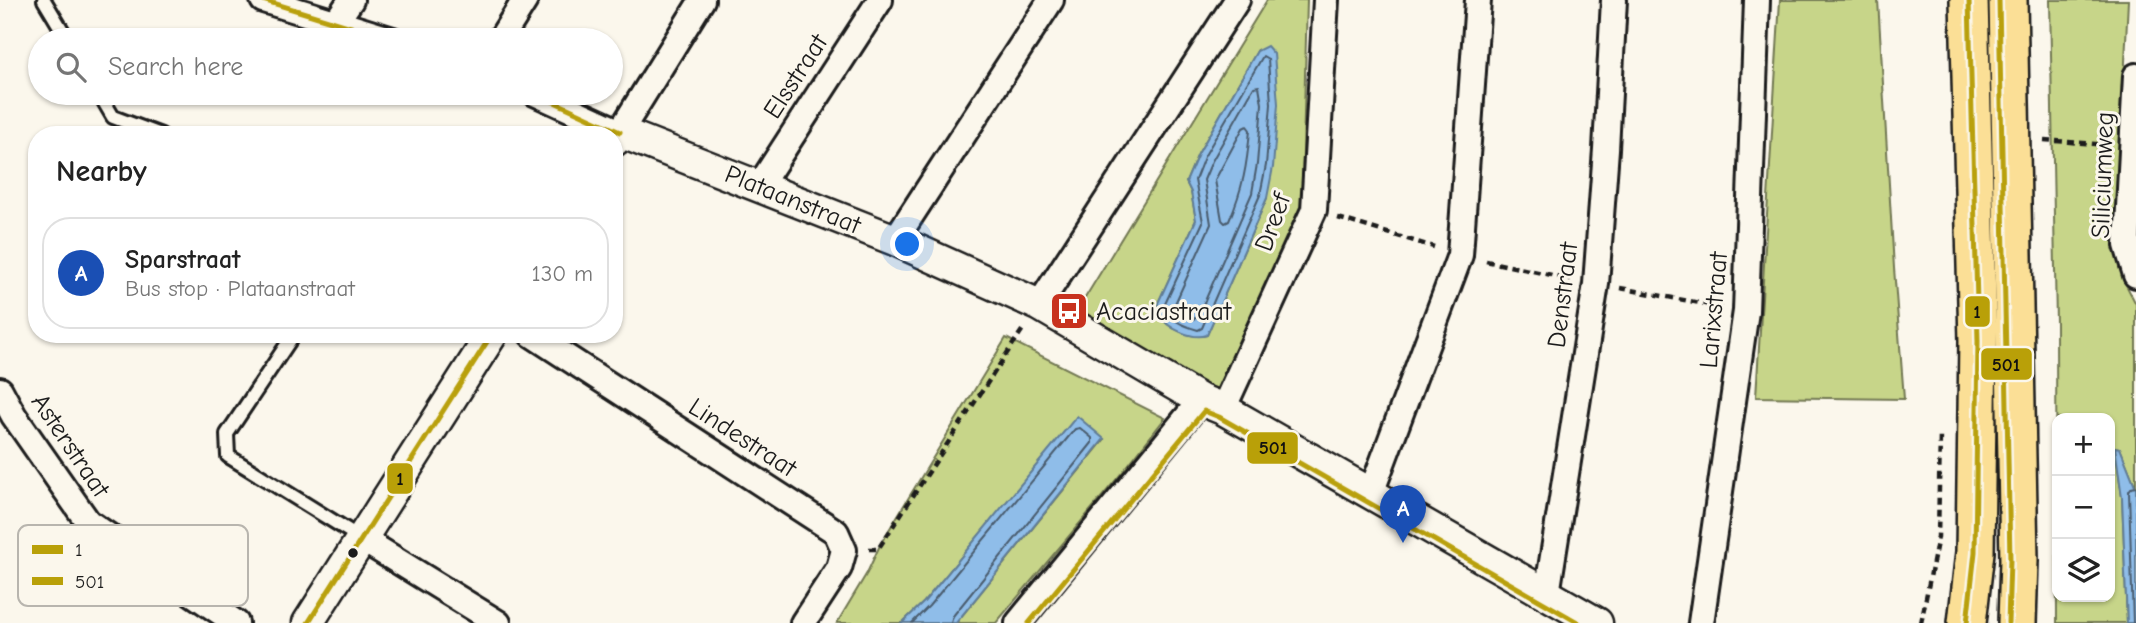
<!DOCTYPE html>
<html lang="en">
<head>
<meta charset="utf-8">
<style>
  body { margin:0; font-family:"Comic Neue",sans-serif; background:#f6f6f6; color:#222 }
  .controls { position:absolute; right:21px; bottom:21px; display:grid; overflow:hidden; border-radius:14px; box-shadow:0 2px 5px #0004 }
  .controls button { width:63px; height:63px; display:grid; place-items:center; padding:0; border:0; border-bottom:2px solid #e0e0e0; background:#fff; color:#222; font:35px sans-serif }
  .you { position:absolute; left:908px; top:245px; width:24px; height:24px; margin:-18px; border:5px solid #fff; border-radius:50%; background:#1a73e8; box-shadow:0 0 0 10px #1a73e833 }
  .badge { display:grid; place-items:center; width:46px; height:46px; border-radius:50%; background:#b45309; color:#fff; font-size:23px; font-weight:700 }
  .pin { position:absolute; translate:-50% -58px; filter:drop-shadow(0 2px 4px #0008) }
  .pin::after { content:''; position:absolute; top:37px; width:24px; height:21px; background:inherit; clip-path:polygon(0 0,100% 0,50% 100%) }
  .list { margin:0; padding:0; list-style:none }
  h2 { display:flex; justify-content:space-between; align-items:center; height:91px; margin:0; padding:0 28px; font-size:30px }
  h2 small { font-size:23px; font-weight:400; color:#767676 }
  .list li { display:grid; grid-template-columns:46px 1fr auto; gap:21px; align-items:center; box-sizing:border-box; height:112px; margin:0 14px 14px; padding:0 14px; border:2px solid #e0e0e0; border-radius:28px }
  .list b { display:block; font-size:26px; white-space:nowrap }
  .list p { margin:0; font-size:23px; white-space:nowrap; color:#767676 }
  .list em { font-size:23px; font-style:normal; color:#767676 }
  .icon { flex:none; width:38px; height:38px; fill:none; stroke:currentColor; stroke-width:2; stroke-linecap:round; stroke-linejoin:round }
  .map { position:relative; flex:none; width:2136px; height:623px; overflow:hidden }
  .search { position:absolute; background:#fff; box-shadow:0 2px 5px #0004; left:28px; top:28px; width:595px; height:77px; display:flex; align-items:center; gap:18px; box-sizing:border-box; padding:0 24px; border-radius:38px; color:#767676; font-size:26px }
  .panel { position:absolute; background:#fff; box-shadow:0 2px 5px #0004; left:28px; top:126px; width:595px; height:217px; border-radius:28px }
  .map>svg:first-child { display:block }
</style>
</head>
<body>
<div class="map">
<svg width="2136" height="623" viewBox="0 0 2136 623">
  <rect width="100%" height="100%" fill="#fbf7ec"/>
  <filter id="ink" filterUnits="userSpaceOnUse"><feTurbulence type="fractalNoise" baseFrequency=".0143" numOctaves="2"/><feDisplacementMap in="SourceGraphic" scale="14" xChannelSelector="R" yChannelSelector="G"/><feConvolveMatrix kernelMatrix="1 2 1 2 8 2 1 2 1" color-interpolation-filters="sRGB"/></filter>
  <g filter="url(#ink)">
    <g fill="#c7d589" stroke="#727852" stroke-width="2" fill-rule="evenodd">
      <path d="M 1267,0 L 1307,0 L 1301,226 L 1218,391 L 1074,316 ZM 1257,51 L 1267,198 L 1207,335 C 1193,339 1167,329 1160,315 C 1159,314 1158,305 1158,303 L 1196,220 L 1191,192 L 1186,182 L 1198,154 Z"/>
      <path d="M 1780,0 L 1878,0 L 1894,268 L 1904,399 L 1756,397 Z"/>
      <path d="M 2050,0 L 2128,0 L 2116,247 L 2124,281 L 2136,304 L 2136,488 L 2120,448 L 2115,447 L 2122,497 L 2127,623 L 2057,623 L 2056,323 ZM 2057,418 L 2110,418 L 2110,597 L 2057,597 Z"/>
      <path d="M 1006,338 L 1165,418 L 1121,474 L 996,623 L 956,623 L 1104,440 L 1077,417 L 924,602 L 902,623 L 837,623 L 867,573 L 881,543 Z"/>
    </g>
    <g fill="#8fbde9" stroke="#617d97" stroke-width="2">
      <path d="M 1267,46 L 1274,54 L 1278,104 L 1273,167 L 1267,198 L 1207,335 C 1193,340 1167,329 1160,315 C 1159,314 1158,305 1158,303 L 1196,220 L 1191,192 L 1186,182 L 1198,154 L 1257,51 Z"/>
      <path d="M 1077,416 L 1104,439 L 956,623 L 902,623 L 924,602 Z"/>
      <path d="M 2115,447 L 2120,448 L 2136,488 L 2136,623 L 2127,623 L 2122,497 Z"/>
    </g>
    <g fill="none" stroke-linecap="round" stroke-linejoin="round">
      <g stroke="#4a5c6e" stroke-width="2">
        <path d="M 1263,56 L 1268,59 L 1271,104 L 1266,165 L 1260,195 L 1202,328 L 1198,330 C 1184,326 1167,320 1165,304 L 1203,222 L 1195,180 L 1204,157 Z"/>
        <path d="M 1259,86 L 1262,104 L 1257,164 L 1252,193 L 1198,317 L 1193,319 L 1178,311 L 1174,306 L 1211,224 L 1204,180 L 1212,161 L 1254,87 Z"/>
        <path d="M 1247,126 L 1250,130 C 1247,166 1243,188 1229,221 L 1225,223 L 1222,220 L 1215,180 L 1243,128 Z"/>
        <path d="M 912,623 L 929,606 L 1075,429 L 1080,428 L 1092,438 L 1092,443 L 953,616 L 951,623"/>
        <path d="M 2133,623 L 2129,491 L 2131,488 L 2136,487"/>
      </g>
      <defs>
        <g id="service">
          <path d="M 44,0 L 68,40"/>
          <path d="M 99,93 L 113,117 L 161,135"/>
          <path d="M 294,334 L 227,434 L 228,456 L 362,539"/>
        </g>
        <g id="minor">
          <path d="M 263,0 L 393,40"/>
          <path d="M 336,22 L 351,0"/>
          <path d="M 500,40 L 525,0"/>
          <path d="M 2136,76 L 2127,245 L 2136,275"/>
          <path d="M 535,93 L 620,132 L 702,0"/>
          <path d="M 760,185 L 880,0"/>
          <path d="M 895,240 L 1051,0"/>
          <path d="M 1039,305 L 1237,0"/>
          <path d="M 531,334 L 836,532 L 844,550 L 839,568 L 803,623"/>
          <path d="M 0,390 L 14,416 L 88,522 L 236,623"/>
          <path d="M 1223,409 L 1314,210 L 1326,0"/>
          <path d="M 1371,493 L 1460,255 L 1478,0"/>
          <path d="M 362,539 L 498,623"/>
          <path d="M 1547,594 L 1596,284 L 1606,149 L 1614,0"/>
          <path d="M 1018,623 L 1201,400"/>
          <path d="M 1701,623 L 1746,311 L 1757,0"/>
        </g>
        <g id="tertiary">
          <path d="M 614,141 L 620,132 L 895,240 L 1039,305 L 1201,400 L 1223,409 L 1597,623"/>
          <path d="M 308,623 L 492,334"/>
        </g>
        <g id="primary">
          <path d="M 2008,0 L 2019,560 L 2017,623"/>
          <path d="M 1967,623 L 1975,552 L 1978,341 L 1969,0"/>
        </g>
      </defs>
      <use href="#service" stroke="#1c1c1c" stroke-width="18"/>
      <use href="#minor" stroke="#1c1c1c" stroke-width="30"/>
      <use href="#tertiary" stroke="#1c1c1c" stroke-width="35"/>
      <use href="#primary" stroke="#1c1c1c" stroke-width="42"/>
      <g stroke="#1c1c1c" stroke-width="4.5" stroke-dasharray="7 5" stroke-linecap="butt">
        <path d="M 2044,140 L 2108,145"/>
        <path d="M 1338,218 L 1434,247"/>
        <path d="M 1486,261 L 1570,279"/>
        <path d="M 1620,288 L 1721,307"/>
        <path d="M 869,549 L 878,549 L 1023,329"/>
        <path d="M 1921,623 L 1938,537 L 1940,434"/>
      </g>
      <use href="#service" stroke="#fbf7ec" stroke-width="12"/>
      <use href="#minor" stroke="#fbf7ec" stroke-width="24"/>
      <use href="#tertiary" stroke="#fbf7ec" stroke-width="30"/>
      <use href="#primary" stroke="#fbdf96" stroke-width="37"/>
      <defs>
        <g id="bus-1">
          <path d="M 263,0 L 393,40"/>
          <path d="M 535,93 L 620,132"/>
          <path d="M 308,623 L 492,334"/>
          <path d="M 1967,623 L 1975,552 L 1978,341 L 1969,0"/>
        </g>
        <g id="bus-2">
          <path d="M 1999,0 L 2010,560 L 2008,623"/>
          <path d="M 1029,623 L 1204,411 L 1219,417 L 1579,623"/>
        </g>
      </defs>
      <use href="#bus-1" stroke="#fbf7ec" stroke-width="10"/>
      <use href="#bus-2" stroke="#fbf7ec" stroke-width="10"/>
      <use href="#bus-1" stroke="#b9a008" stroke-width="5"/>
      <use href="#bus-2" stroke="#b9a008" stroke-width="5"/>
    </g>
  </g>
  <defs>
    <symbol id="bus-square" viewBox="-11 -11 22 22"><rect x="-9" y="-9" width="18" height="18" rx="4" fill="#c8321e" stroke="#fbf7ec"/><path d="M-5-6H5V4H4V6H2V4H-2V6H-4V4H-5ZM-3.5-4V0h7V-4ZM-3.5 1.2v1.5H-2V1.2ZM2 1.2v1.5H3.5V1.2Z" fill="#fff"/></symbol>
  </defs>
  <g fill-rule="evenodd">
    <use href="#bus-square" x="1047" y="289" width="44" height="44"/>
  </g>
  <circle fill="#1c1c1c" stroke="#fbf7ec" stroke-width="2.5" cx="353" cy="553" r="6"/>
  <g text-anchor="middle" stroke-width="6" stroke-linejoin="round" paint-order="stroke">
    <g font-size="26" fill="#1c1c1c" stroke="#fbf7ec">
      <text transform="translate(795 76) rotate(-57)" y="9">Elsstraat</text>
      <text transform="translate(2102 175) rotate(-88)" y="9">Siliciumweg</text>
      <text transform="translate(793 199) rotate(22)" y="9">Plataanstraat</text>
      <text transform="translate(1272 222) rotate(-70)" y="9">Dreef</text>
      <text transform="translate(1562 295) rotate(-83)" y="9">Denstraat</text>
      <text transform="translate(1713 310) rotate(-85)" y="9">Larixstraat</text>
      <text transform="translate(743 437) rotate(33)" y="9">Lindestraat</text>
      <text transform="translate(71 445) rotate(56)" y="9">Asterstraat</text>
    </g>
    <g font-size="26" fill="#1c1c1c" stroke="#fbf7ec" text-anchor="start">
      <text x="1096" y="320">Acaciastraat</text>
    </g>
  </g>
  <rect x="18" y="525" width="230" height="81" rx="10" fill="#fbf7ec" stroke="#b8b5ae" stroke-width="2"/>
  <rect x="32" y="545" width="31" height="9" fill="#b9a008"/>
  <rect x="32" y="577" width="31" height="8" fill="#b9a008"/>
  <g font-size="19" fill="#1c1c1c">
    <text x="75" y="556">1</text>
    <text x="75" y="588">501</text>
  </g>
  <g stroke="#fbf7ec" stroke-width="2.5">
    <rect x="1964" y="295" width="27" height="33" rx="7" fill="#b9a008"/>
    <rect x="1980" y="347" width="53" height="34" rx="7" fill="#b9a008"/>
    <rect x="1246" y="431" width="53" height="34" rx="7" fill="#b9a008"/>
    <rect x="386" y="462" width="28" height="33" rx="7" fill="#b9a008"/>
  </g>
  <g font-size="19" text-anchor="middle" font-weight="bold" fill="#111">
    <text x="1977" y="318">1</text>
    <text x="2006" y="371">501</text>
    <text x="1273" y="454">501</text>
    <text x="400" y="485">1</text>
  </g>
</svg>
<div class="controls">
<button>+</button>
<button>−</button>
<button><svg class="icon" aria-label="layers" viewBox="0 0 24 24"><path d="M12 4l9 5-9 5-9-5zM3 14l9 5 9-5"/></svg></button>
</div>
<div class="you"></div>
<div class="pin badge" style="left:1403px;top:543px;background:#1a4fb4">A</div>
<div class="search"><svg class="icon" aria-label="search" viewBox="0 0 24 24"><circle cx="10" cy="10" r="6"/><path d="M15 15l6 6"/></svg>Search here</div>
<section class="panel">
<h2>Nearby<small></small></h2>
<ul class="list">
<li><span class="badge" style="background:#1a4fb4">A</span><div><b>Sparstraat</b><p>Bus stop · Plataanstraat</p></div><em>130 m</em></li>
</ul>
</section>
</div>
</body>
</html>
